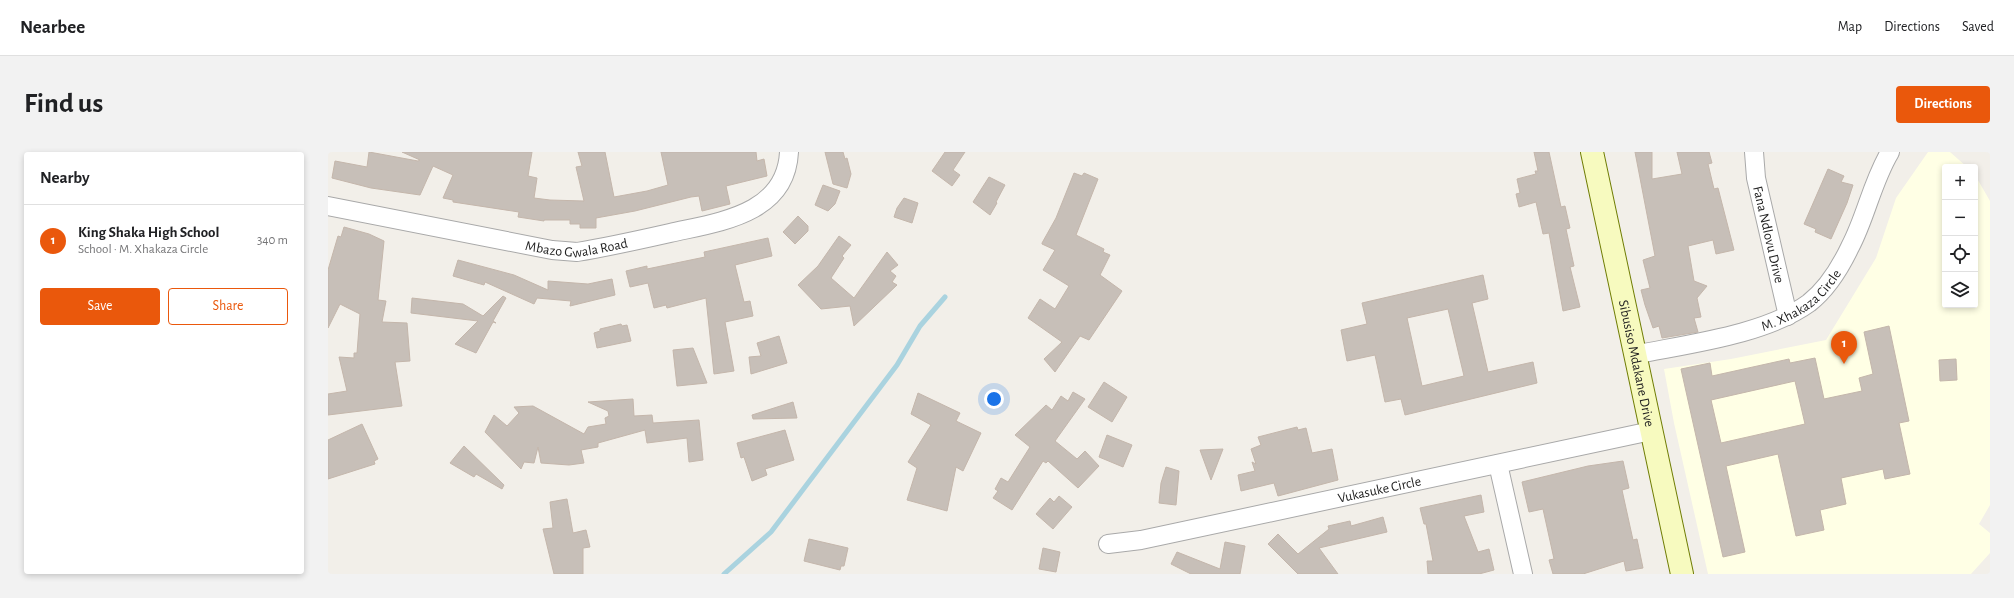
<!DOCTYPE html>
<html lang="en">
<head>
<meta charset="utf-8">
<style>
  body { margin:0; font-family:"Alegreya Sans",sans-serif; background:#f2f2f2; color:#202124 }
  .controls { position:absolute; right:12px; top:12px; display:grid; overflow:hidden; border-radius:4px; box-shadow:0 2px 6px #0003 }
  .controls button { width:36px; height:36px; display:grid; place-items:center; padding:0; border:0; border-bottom:1px solid #e0e0e0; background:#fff; color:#202124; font:20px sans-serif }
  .you { position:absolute; left:666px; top:247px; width:14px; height:14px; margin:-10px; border:3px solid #fff; border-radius:50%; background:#1a73e8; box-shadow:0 0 0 6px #1a73e833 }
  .badge { display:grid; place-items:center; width:26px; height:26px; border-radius:50%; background:#ea580c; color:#fff; font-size:13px; font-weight:700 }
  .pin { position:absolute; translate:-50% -33px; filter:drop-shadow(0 1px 2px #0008) }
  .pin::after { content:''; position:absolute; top:21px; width:14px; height:12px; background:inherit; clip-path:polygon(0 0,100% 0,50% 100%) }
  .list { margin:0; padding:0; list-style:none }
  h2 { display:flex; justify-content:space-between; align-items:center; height:52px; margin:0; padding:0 16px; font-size:17px }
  h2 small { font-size:13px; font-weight:400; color:#757577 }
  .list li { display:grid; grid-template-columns:26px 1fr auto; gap:12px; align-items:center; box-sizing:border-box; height:72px; padding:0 16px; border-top:1px solid #e0e0e0 }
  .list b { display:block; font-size:15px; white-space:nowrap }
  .list p { margin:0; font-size:13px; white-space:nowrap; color:#757577 }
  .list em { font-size:13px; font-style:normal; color:#757577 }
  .actions { display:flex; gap:8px; padding:12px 16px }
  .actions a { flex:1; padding:9px 0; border:1px solid #ea580c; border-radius:4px; text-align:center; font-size:14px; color:#ea580c }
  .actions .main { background:#ea580c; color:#fff }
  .icon { flex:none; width:22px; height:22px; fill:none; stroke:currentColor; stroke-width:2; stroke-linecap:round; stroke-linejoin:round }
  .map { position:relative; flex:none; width:1662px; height:422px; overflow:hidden; border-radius:4px }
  header { display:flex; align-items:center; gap:24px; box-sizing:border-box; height:56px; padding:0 20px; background:#fff; border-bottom:1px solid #e0e0e0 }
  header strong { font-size:19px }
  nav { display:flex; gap:22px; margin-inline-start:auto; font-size:14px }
  .intro { display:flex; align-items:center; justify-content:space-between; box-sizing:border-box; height:96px; padding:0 24px }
  h1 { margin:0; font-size:28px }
  .button { padding:10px 18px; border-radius:4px; background:#ea580c; color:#fff; font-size:14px; font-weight:700 }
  main { display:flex; gap:24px; padding:0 24px }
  aside { flex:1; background:#fff; border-radius:4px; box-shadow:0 2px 6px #0003 }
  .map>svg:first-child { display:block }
</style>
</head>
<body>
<header>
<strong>Nearbee</strong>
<nav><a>Map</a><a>Directions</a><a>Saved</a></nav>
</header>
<div class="intro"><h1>Find us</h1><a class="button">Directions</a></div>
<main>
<aside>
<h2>Nearby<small></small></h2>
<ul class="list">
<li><span class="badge">1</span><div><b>King Shaka High School</b><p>School · M. Xhakaza Circle</p></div><em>340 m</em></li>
</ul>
<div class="actions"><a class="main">Save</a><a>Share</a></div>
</aside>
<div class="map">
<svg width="1662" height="422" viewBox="0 0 1662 422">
  <rect width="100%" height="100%" fill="#f2efe9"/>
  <path fill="#ffffe5" d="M 1600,0 L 1622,0 L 1639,15 L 1617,15 L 1617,153 L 1647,153 L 1647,23 L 1662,49 L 1662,353 L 1651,372 L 1662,381 L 1662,401 L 1643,422 L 1380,422 L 1346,271 L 1336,217 L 1403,207 L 1498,188 L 1548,106 L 1568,46 Z"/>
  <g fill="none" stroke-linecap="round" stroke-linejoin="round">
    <path stroke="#aad3df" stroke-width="5" d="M 396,422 L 443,380 L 569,213 L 592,174 L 617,145"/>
  </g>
  <g fill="#c7bfb8" stroke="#c4b6ab" fill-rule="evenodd">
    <path d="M 41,0 L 90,9 L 92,8 L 74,0 L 204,0 L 200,24 L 209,26 L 206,46 L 222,48 L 256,49 L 248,15 L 254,14 L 250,0 L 277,0 L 286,45 L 319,39 L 340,33 L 333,0 L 428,0 L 429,9 L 436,7 L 439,24 L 398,34 L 402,52 L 374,59 L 371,44 L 363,45 L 307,59 L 268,66 L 268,76 L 252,76 L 252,72 L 242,72 L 242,68 L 216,68 L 216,69 L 190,65 L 191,60 L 125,50 L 125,48 L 115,46 L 125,23 L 105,14 L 92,43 L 43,36 L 4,26 L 7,9 L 39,15 Z"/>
    <path d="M 497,0 L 515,0 L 517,7 L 519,6 L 523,22 L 519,36 L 505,32 Z"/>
    <path d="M 617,0 L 637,0 L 625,18 L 632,23 L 624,34 L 604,19 Z"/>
    <path d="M 1206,0 L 1221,0 L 1233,55 L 1237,54 L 1242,76 L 1238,77 L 1246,114 L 1242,115 L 1252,155 L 1235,159 L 1221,81 L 1215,82 L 1208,50 L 1191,55 L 1188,42 L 1192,41 L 1189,27 L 1208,22 L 1207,19 L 1210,19 Z"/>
    <path d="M 1307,0 L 1324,0 L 1324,27 L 1354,22 L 1349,0 L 1381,0 L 1384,11 L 1380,12 L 1386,37 L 1390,36 L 1406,98 L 1388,102 L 1385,88 L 1360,94 L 1366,129 L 1379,134 L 1369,146 L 1373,165 L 1366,166 L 1370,180 L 1334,186 L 1331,174 L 1325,176 L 1317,153 L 1313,138 L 1322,136 L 1315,108 L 1327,104 Z"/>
    <path d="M 1500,17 L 1516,24 L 1513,30 L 1525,33 L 1519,51 L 1503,87 L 1487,80 L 1488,77 L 1476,72 Z"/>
    <path d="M 746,21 L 754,24 L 756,21 L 770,27 L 748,83 L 776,97 L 775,100 L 782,103 L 772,123 L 794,139 L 761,188 L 752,184 L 727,220 L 716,207 L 734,190 L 700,166 L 712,147 L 727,157 L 741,134 L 715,118 L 727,98 L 714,92 L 714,91 L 728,66 Z"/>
    <path d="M 661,25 L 677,33 L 668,50 L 669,51 L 662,63 L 645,50 Z"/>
    <path d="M 495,33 L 512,39 L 507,52 L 500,59 L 487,53 Z"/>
    <path d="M 576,46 L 590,51 L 584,71 L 566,65 L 569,56 Z"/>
    <path d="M 470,64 L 480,74 L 480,79 L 467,92 L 455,80 Z"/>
    <path d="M 16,75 L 41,82 L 56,89 L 50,148 L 58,149 L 54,170 L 79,171 L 82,209 L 67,210 L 74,254 L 0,263 L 0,242 L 19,239 L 11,205 L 26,206 L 26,201 L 29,201 L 32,162 L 12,152 L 0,176 L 0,118 L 10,84 L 13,85 Z"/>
    <path d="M 511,84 L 523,93 L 514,104 L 516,106 L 503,126 L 526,146 L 559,100 L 570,113 L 562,119 L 568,124 L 564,130 L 569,133 L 526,174 L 522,154 L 493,157 L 470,133 L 490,114 Z"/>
    <path d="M 440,86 L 444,104 L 407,113 L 416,150 L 422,149 L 425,164 L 397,170 L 406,219 L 386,222 L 378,146 L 339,156 L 338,153 L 326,156 L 320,131 L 302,135 L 298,119 L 319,114 L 319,117 L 377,105 L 376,100 Z"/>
    <path d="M 130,108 L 186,123 L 220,138 L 220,129 L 260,132 L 284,127 L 287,143 L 242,154 L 243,149 L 209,146 L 206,152 L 157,130 L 156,133 L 125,124 Z"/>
    <path d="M 1155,123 L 1160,147 L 1144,151 L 1160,220 L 1205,210 L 1209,231 L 1077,263 L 1073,247 L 1057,250 L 1047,203 L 1019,209 L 1013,178 L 1039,172 L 1034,151 ZM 1120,157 L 1136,224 L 1094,234 L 1079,166 Z"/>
    <path d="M 175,144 L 178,146 L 165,169 L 168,171 L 165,170 L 148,201 L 127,192 L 150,169 L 83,161 L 84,146 L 135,152 L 155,164 Z"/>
    <path d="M 293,172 L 294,174 L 299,173 L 303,189 L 269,196 L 266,181 L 272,179 L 272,177 Z"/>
    <path d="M 1561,174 L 1581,269 L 1571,271 L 1582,322 L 1557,327 L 1555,317 L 1513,326 L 1518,352 L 1492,358 L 1496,378 L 1468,384 L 1450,302 L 1398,314 L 1417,400 L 1395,405 L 1353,217 L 1382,211 L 1384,224 L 1461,207 L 1462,211 L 1487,206 L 1496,247 L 1534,239 L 1531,226 L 1545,222 L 1536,180 ZM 1467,229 L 1477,272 L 1393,291 L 1383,248 Z"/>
    <path d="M 451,184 L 459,211 L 423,222 L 421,205 L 433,204 L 429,191 Z"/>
    <path d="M 365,196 L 379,231 L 349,234 L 345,198 Z"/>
    <path d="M 1628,207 L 1629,228 L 1612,229 L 1611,208 Z"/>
    <path d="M 776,230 L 799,245 L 784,270 L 760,255 Z"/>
    <path d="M 745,240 L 757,247 L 727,289 L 749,307 L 757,299 L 771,314 L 750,336 L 720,309 L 718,311 L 715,309 L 684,358 L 665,346 L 670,339 L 667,337 L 673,326 L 680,330 L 702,295 L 687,283 L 718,253 L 724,258 L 733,244 L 740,249 Z"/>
    <path d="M 590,241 L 632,261 L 628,269 L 653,281 L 635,319 L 628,315 L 619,359 L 579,348 L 589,316 L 580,310 L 603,273 L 583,262 Z"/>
    <path d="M 305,247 L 306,264 L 324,263 L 325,271 L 371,268 L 375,308 L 361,310 L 359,286 L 319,291 L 317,278 L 270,291 L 270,295 L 253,298 L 256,311 L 241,313 L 213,311 L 210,295 L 206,311 L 196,310 L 193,317 L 157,280 L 166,263 L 179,274 L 191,261 L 186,255 L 205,254 L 256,282 L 260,275 L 278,272 L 277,266 L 281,264 L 280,259 L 260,250 Z"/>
    <path d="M 465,250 L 469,266 L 425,267 L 424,263 Z"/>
    <path d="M 34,272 L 50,307 L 46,309 L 47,312 L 0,327 L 0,288 Z"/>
    <path d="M 969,275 L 970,278 L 978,276 L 984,301 L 1004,297 L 1010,328 L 950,344 L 946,331 L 913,339 L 910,323 L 927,319 L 924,310 L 928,312 L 923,297 L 933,293 L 930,285 Z"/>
    <path d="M 457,278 L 466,308 L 437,317 L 439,323 L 424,329 L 416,305 L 413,306 L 409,291 Z"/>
    <path d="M 779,283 L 804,293 L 795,315 L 771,305 Z"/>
    <path d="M 136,294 L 176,333 L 174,337 L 148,322 L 146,325 L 122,311 Z"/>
    <path d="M 895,297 L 883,328 L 872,298 Z"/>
    <path d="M 1295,309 L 1301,336 L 1294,338 L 1305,388 L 1309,387 L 1315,416 L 1298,419 L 1296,409 L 1255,422 L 1225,422 L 1221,408 L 1226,407 L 1215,357 L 1201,360 L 1194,330 L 1260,314 Z"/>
    <path d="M 838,315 L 851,319 L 848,353 L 831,351 L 833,331 Z"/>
    <path d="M 1153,343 L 1156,360 L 1136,364 L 1150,400 L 1161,397 L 1166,418 L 1151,422 L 1100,422 L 1099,409 L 1105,409 L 1098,372 L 1096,372 L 1092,356 Z"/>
    <path d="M 731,344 L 744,355 L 725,377 L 708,362 L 722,346 L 726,350 Z"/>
    <path d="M 239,347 L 245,381 L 258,378 L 262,395 L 255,396 L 255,422 L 226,422 L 215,377 L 225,376 L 222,350 Z"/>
    <path d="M 1055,365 L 1059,380 L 991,396 L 1010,422 L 970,422 L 940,392 L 950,382 L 970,402 L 1001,377 L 1000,374 L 1022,369 L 1023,374 Z"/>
    <path d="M 481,387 L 520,396 L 516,414 L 513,414 L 512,418 L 476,409 Z"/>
    <path d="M 897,390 L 917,394 L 912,422 L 863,422 L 843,412 L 849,400 L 892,417 Z"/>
    <path d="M 715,396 L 732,400 L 728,420 L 711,417 Z"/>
  </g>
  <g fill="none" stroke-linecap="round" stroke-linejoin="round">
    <defs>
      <g id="street">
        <path id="s1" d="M 1426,0 L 1428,26 L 1460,164"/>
        <path id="s2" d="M 0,54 L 224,98 L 249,100 C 280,95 311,88 342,81 C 390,70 458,63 461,0"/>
        <path id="s3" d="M 1306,203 C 1359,192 1437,183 1481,151 C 1499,137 1512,116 1522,95 C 1538,65 1544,30 1562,0"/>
        <path d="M 1170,312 L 1195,422"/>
        <path id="s4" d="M 780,392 L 813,388 L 1323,279"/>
      </g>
      <g id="secondary">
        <path id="s5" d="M 1264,0 L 1354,422"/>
      </g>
    </defs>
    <use href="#street" stroke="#a9a9a9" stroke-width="20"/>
    <use href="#secondary" stroke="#707d05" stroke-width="24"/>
    <use href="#street" stroke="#fff" stroke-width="18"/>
    <use href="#secondary" stroke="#f7fabf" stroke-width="22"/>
  </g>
  <g text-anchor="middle" stroke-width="3.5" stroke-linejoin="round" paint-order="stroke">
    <g font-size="14" fill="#222" stroke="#fff">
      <text dy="5" stroke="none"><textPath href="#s1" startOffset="84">Fana Ndlovu Drive</textPath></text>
      <text dy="5" stroke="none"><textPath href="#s2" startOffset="253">Mbazo Gwala Road</textPath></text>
      <text dy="5" stroke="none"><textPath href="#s3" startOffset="179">M. Xhakaza Circle</textPath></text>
      <text dy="5" stroke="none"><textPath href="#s5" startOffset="216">Sibusiso Mdakane Drive</textPath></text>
      <text dy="5" stroke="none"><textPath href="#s4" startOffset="277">Vukasuke Circle</textPath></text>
    </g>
  </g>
</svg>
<div class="controls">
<button>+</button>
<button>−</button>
<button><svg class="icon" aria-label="locate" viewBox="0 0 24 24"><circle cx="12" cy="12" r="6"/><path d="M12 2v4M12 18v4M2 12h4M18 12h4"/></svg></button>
<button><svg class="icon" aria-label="layers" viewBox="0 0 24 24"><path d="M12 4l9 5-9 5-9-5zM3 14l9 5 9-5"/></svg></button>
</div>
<div class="you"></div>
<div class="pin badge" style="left:1516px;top:212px">1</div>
</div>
</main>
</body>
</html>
